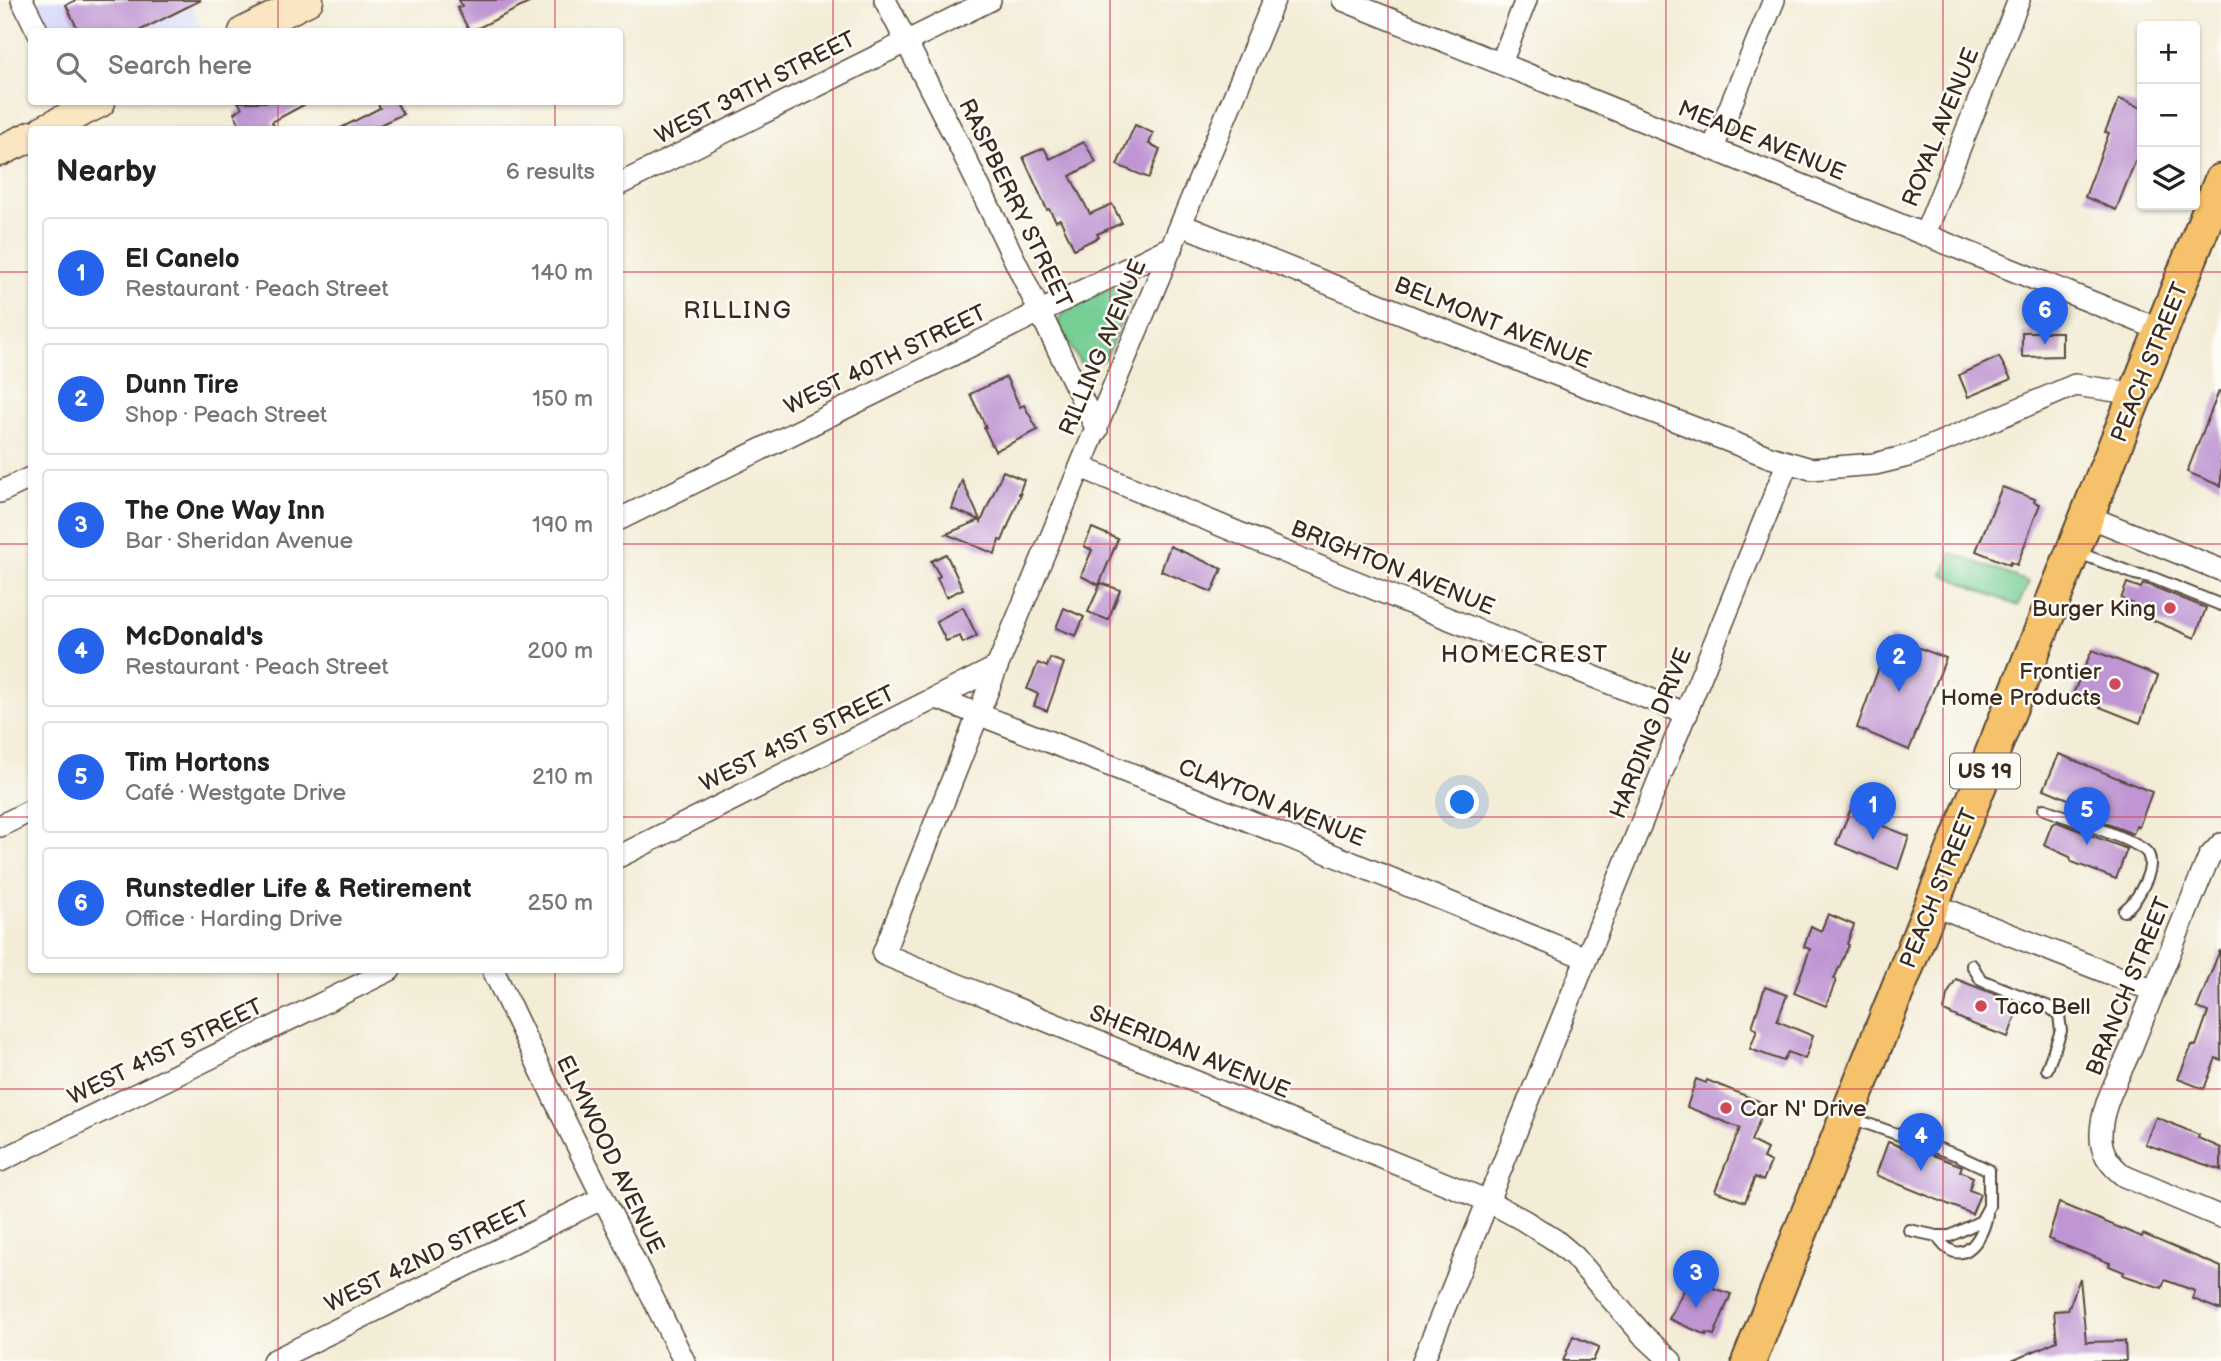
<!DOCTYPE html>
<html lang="en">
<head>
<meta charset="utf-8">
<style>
  body { margin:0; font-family:"Balsamiq Sans",sans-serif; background:#f2f2f2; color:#222 }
  .controls { position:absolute; right:21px; top:21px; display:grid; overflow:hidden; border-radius:7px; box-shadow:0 2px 5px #0004 }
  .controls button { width:63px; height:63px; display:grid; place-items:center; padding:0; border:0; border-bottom:2px solid #e0e0e0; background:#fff; color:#222; font:35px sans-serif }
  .you { position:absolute; left:1463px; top:803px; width:24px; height:24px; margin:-18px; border:5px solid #fff; border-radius:50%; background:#1a73e8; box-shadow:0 0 0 10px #1a73e833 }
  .badge { display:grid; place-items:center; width:46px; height:46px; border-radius:50%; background:#2563eb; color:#fff; font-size:23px; font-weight:700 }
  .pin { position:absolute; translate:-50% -58px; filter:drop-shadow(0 2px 4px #0008) }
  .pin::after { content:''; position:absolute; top:37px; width:24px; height:21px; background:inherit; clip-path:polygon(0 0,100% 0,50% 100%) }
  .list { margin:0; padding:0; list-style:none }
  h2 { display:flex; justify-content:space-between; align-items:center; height:91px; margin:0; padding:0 28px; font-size:30px }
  h2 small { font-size:23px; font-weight:400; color:#767676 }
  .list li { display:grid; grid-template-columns:46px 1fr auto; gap:21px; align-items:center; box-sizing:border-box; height:112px; margin:0 14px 14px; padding:0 14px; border:2px solid #e0e0e0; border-radius:7px }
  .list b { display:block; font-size:26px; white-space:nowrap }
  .list p { margin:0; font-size:23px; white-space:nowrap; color:#767676 }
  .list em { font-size:23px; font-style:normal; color:#767676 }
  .icon { flex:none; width:38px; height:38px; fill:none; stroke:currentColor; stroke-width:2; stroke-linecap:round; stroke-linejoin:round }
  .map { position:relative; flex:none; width:2221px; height:1361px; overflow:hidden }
  .search { position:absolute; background:#fff; box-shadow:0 2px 5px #0004; left:28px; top:28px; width:595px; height:77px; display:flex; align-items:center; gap:18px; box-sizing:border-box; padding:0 24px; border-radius:7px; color:#767676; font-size:26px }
  .panel { position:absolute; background:#fff; box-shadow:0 2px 5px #0004; left:28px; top:126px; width:595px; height:847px; border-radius:7px }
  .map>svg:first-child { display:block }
</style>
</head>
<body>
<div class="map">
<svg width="2221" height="1361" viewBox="0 0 2221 1361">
  <rect width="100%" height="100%" fill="#fdfcf7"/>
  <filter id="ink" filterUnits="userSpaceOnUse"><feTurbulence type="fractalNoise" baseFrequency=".0143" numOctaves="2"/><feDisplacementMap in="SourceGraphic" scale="14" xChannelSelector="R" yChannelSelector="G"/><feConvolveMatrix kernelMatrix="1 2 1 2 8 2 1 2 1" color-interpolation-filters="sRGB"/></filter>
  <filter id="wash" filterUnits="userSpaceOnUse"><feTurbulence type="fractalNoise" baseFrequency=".00686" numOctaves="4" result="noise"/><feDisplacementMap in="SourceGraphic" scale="28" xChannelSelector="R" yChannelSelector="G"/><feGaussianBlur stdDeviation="1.57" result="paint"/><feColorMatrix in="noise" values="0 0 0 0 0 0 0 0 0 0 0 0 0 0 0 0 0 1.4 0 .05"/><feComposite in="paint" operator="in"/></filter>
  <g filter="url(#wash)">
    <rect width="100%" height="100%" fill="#f3ecd6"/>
    <path fill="#d6d8f8" d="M 44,0 L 190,0 L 203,31 L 51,31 L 37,3 Z"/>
    <g fill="#75ce94" stroke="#587c59" stroke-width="2">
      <path d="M 1126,282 L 1131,288 L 1131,298 L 1106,358 L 1090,366 L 1081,365 L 1058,324 L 1059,318 C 1070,306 1110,288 1126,282 Z"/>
      <path d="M 1951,553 L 2029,582 L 2018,606 L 1943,575 Z"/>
    </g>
    <g id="blocks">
      <g fill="#bf96d3">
        <path d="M 76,0 L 201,0 L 137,32 L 79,32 L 66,5 Z"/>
        <path d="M 459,0 L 535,0 L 470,32 L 457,8 L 462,6 Z"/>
        <path d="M 2119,99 L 2142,108 L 2142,144 L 2116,210 L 2085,197 L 2109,133 L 2105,132 Z"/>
        <path d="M 238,102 L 309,102 L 272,122 L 276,130 L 243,130 L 234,113 L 242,108 Z"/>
        <path d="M 377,102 L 396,102 L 403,114 L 369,130 L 337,130 L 380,108 Z"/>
        <path d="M 1135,125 L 1153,133 L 1149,144 L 1160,149 L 1149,178 L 1117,165 Z"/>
        <path d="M 1084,142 L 1096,162 L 1070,176 L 1090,214 L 1112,204 L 1122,223 L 1097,234 L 1099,237 L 1074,249 L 1060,219 L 1056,221 L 1049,209 L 1047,210 L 1023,157 L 1044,148 L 1050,159 Z"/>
        <path d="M 2022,332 L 2062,332 L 2062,356 L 2022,357 Z"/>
        <path d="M 1999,357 L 2011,379 L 1968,397 L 1959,375 Z"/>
        <path d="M 1006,377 L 1020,407 L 1024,405 L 1038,430 L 995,451 L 984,428 L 986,427 L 970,394 Z"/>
        <path d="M 2219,391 L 2221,391 L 2221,486 L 2187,472 Z"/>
        <path d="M 1003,471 L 1024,480 L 1019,494 L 1021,494 L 1002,541 L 999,540 L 995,554 L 946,534 L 980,520 L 952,509 L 962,480 L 981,522 Z"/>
        <path d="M 2002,487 L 2035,499 L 2034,502 L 2040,504 L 2017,565 L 2010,562 L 2010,565 L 1976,551 Z"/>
        <path d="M 1092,528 L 1118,539 L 1099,585 L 1081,576 L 1092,550 L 1084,546 Z"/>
        <path d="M 1170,546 L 1222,569 L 1212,592 L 1161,571 Z"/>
        <path d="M 946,554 L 963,589 L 946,597 L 937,578 L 940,576 L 931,561 Z"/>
        <path d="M 1101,583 L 1120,590 L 1108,620 L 1088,612 Z"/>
        <path d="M 2127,583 L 2141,588 L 2143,584 L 2149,585 L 2206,608 L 2195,638 L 2133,612 L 2136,605 L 2121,599 Z"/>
        <path d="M 963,607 L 977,636 L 963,643 L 960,636 L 946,641 L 936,621 Z"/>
        <path d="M 1064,608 L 1084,617 L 1076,636 L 1056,628 Z"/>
        <path d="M 1890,637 L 1946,658 L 1909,750 L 1857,728 Z"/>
        <path d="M 2092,650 L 2158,676 L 2140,723 L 2072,696 Z"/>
        <path d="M 1050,658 L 1064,663 L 1047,711 L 1034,706 L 1038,694 L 1027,689 L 1038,663 L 1047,667 Z"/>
        <path d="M 2059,754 L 2152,792 L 2139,827 L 2136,826 L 2133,834 L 2080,813 L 2092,809 L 2044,789 Z"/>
        <path d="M 1853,804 L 1867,809 L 1866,813 L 1884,822 L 1883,826 L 1909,836 L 1898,869 L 1836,844 Z"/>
        <path d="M 2057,822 L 2127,849 L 2116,879 L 2072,862 L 2070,857 L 2044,845 L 2052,824 Z"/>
        <path d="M 1828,914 L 1854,925 L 1847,944 L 1849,945 L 1834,979 L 1836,980 L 1826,1006 L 1794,993 L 1810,949 L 1804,947 L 1811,926 L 1821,931 Z"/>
        <path d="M 2220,950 L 2221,1060 L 2216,1058 L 2204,1089 L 2178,1079 L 2192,1045 L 2196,1046 L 2208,1012 L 2197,1008 Z"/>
        <path d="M 1956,979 L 2020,1004 L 2008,1037 L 1970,1023 L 1944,1011 L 1947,995 Z"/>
        <path d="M 1765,987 L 1787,995 L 1777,1021 L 1813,1036 L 1805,1059 L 1788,1052 L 1783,1061 L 1750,1049 L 1757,1030 L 1752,1027 Z"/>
        <path d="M 1696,1079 L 1706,1083 L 1707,1080 L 1766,1104 L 1751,1141 L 1767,1149 L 1763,1158 L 1771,1162 L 1763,1181 L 1755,1177 L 1745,1202 L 1715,1191 L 1740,1128 L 1687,1107 Z"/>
        <path d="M 2156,1117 L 2199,1135 L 2198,1138 L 2221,1148 L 2221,1170 L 2145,1144 Z"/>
        <path d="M 1888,1142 L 1904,1148 L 1905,1145 L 1962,1166 L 1960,1171 L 1973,1177 L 1969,1190 L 1980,1194 L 1972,1214 L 1876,1175 Z"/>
        <path d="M 2059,1203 L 2142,1237 L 2143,1234 L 2221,1267 L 2221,1310 L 2193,1299 L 2195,1291 L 2165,1280 L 2162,1288 L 2123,1275 L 2124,1272 L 2109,1266 L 2110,1263 L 2048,1239 Z"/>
        <path d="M 2080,1278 L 2086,1342 L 2125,1341 L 2126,1361 L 2012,1361 L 2057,1341 L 2054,1311 L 2068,1310 Z"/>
        <path d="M 1689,1280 L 1731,1294 L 1714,1335 L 1706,1333 L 1706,1335 L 1669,1319 Z"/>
        <path d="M 1573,1336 L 1599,1347 L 1593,1361 L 1563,1361 Z"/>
      </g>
    </g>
  </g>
  <g filter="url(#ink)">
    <use href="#blocks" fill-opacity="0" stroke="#57473a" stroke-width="2"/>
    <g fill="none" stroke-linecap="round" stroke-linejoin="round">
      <defs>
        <g id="service">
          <path d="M 2076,552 L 2135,574 L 2151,577 L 2221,605"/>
          <path d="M 2044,809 C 2062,816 2141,841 2148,854 C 2152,862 2149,873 2146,880 C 2140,893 2135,902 2124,911"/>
          <path d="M 1972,965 L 1981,980 L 2049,1007 L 2059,1015 L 2061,1031 L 2047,1069"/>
          <path d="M 1851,1118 L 1957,1155 L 1989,1170 L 1989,1206 L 1981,1221 L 1950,1236 L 1937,1236 L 1909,1230"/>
          <path d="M 1937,1236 C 1958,1271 1982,1244 1987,1214"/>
        </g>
        <g id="minor">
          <path d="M 22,0 L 38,32"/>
          <path d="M 885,0 L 960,147 L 1097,430"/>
          <path d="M 1274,0 L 997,667 L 883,954 L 1488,1201 L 1523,1220 L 1555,1240 L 1574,1256 L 1642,1334 L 1671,1361"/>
          <path d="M 1343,0 L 2161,330"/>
          <path d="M 1501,63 L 1526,0"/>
          <path d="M 1713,148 L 1774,0"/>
          <path d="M 620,184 L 990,0"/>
          <path d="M 1182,225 L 1526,363 L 1770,457 L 1811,469 L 1875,464 L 1908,456 L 2075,385 L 2136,394"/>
          <path d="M 1925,234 L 2019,0"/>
          <path d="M 1081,467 L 1342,576 L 1687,714"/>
          <path d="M 0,492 L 32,477"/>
          <path d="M 2087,516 L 2221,570"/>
          <path d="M 620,519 L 1173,246"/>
          <path d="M 937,698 L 1193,798 L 1586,958"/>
          <path d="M 0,826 L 32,810"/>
          <path d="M 2221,844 L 2209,857 C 2183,920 2157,983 2132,1046 C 2121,1073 2100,1106 2101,1137 C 2101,1154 2111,1166 2124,1176 L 2221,1217"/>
          <path d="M 620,856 L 997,667"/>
          <path d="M 1932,904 L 2154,991"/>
          <path d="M 493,970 L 563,1117 L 684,1361"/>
          <path d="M 0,1161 L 390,970"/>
          <path d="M 273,1361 L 603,1198"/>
          <path d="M 1423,1361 L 1787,464"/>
        </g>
        <g id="secondary">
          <path d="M 244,32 L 308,0"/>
          <path d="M 44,130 L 100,102"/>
          <path d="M 0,151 L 32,136"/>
        </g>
        <path id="primary" d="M 1749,1361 L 2221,181"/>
      </defs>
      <use href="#service" stroke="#57473a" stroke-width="14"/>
      <use href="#minor" stroke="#57473a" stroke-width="24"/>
      <use href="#secondary" stroke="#57473a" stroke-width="33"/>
      <use href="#primary" stroke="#57473a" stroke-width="37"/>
      <use href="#service" stroke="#fff" stroke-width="10"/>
      <use href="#minor" stroke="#fff" stroke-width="21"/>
      <use href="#secondary" stroke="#fbe6c4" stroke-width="30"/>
      <use href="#primary" stroke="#f5c16b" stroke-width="33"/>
    </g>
  </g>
  <path fill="none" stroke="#d1495b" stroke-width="2" stroke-opacity="0.55" d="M 278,0 L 278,32M 555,0 L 555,32M 833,0 L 833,1361M 1110,0 L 1110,1361M 1388,0 L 1388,1361M 1666,0 L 1666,1361M 1943,0 L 1943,1361M 278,102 L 278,130M 555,102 L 555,130M 0,272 L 32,272M 620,272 L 2221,272M 0,544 L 32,544M 620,544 L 2221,544M 0,817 L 32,817M 620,817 L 2221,817M 278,970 L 278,1361M 555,970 L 555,1361M 0,1089 L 2221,1089"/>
  <g fill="#d1495b" stroke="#fdfcf7" stroke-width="2.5">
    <circle cx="2170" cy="608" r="7"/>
    <circle cx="2115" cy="684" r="7"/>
    <circle cx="1981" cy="1006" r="7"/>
    <circle cx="1726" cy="1108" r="7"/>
  </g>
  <g text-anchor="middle" stroke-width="5" stroke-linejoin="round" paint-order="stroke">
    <rect fill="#fdfcf7" stroke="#75695f" stroke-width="2" x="1950" y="753.5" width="70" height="35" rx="5"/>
    <g font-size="21" font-weight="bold" fill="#3b2a1e">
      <text x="1985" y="778">US 19</text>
    </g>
    <g font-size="23" fill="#3b2a1e" stroke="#fdfcf7">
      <text transform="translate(755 87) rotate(-27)" y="8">WEST 39TH STREET</text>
      <text transform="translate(1940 127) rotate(-68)" y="8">ROYAL AVENUE</text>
      <text transform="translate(1762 140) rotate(22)" y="8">MEADE AVENUE</text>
      <text transform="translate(1016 203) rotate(64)" y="8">RASPBERRY STREET</text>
      <text transform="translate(1493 322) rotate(22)" y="8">BELMONT AVENUE</text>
      <text transform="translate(1102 347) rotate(-67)" y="8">RILLING AVENUE</text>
      <text transform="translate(885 359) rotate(-26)" y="8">WEST 40TH STREET</text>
      <text transform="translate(2149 362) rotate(-68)" y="8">PEACH STREET</text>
      <text transform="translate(1393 567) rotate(22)" y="8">BRIGHTON AVENUE</text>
      <text transform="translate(1650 733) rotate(-68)" y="8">HARDING DRIVE</text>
      <text transform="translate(797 738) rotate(-26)" y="8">WEST 41ST STREET</text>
      <text transform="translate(1272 802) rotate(22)" y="8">CLAYTON AVENUE</text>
      <text transform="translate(1938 888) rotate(-68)" y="8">PEACH STREET</text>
      <text transform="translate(2128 986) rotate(-68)" y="8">BRANCH STREET</text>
      <text transform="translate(165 1051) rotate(-26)" y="8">WEST 41ST STREET</text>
      <text transform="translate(1190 1051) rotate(22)" y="8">SHERIDAN AVENUE</text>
      <text transform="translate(611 1154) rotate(64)" y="8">ELMWOOD AVENUE</text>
      <text transform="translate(427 1256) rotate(-26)" y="8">WEST 42ND STREET</text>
    </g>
    <g font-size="23" fill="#3b2a1e" stroke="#fdfcf7" text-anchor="end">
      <text x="2156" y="616">Burger King</text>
      <text x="2101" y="679">Frontier<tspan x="2101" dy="26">Home Products</tspan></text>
      <text x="1995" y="1014" text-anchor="start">Taco Bell</text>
      <text x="1740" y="1116" text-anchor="start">Car N' Drive</text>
    </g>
    <g font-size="24" letter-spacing="2" fill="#3b2a1e" stroke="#fdfcf7">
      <text x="738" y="318">RILLING</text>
      <text x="1525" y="662">HOMECREST</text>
    </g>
  </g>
</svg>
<div class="controls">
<button>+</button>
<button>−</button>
<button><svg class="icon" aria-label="layers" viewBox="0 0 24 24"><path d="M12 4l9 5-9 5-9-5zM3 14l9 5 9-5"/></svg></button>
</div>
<div class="you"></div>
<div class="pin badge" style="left:1873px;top:840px">1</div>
<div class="pin badge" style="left:1899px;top:692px">2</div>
<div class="pin badge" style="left:1696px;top:1308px">3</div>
<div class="pin badge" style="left:1921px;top:1171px">4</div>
<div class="pin badge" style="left:2087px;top:845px">5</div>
<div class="pin badge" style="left:2045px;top:345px">6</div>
<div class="search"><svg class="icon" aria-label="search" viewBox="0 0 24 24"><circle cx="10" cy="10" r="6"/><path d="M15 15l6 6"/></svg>Search here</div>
<section class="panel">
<h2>Nearby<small>6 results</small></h2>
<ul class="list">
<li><span class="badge">1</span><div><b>El Canelo</b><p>Restaurant · Peach Street</p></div><em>140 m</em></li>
<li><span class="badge">2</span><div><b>Dunn Tire</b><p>Shop · Peach Street</p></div><em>150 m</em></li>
<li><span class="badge">3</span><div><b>The One Way Inn</b><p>Bar · Sheridan Avenue</p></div><em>190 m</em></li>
<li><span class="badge">4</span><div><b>McDonald's</b><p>Restaurant · Peach Street</p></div><em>200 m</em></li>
<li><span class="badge">5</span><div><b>Tim Hortons</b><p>Café · Westgate Drive</p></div><em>210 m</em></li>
<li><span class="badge">6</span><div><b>Runstedler Life &amp; Retirement</b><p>Office · Harding Drive</p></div><em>250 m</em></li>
</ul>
</section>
</div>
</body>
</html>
